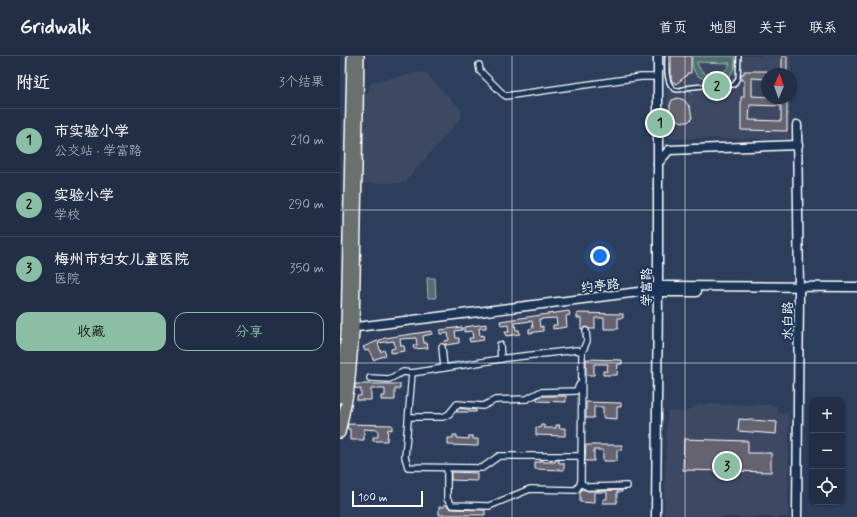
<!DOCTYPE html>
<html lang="zh">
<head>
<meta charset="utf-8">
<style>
  body { margin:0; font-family:Mynerve,"LXGW WenKai TC",sans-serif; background:#2d3a50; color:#f1f3f6 }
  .controls { position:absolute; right:12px; bottom:12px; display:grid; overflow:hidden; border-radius:8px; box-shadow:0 1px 3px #0004 }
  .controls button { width:36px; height:36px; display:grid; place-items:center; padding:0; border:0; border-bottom:1px solid #3e4a5e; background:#212e45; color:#f1f3f6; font:20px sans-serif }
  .compass { position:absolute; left:421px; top:12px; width:36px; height:36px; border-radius:50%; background:#212e45; box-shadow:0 1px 3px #0004; rotate:2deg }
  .scale { position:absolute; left:12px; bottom:10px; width:71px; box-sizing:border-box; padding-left:4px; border:2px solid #fff; border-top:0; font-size:11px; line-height:14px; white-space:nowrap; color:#fff; -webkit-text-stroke:3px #1d3557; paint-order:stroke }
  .you { position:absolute; left:260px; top:200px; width:14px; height:14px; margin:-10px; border:3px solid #fff; border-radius:50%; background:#1a73e8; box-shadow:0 0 0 6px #1a73e833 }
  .badge { display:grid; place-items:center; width:26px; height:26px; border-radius:50%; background:#8abfa5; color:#111; font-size:13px; font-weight:700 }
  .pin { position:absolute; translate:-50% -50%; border:2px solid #fff; box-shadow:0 1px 4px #0006 }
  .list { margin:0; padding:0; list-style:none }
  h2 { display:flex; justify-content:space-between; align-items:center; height:52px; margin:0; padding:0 16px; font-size:17px }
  h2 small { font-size:13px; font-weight:400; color:#a2a8b3 }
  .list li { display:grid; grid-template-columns:26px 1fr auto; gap:12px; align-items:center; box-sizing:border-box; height:64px; padding:0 16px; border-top:1px solid #3e4a5e }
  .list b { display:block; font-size:15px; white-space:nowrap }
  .list p { margin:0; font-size:13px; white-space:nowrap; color:#a2a8b3 }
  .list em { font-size:13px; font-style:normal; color:#a2a8b3 }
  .actions { display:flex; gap:8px; padding:12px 16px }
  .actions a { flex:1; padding:9px 0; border:1px solid #8abfa5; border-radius:12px; text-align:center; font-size:14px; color:#8abfa5 }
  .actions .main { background:#8abfa5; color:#111 }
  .icon { flex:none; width:22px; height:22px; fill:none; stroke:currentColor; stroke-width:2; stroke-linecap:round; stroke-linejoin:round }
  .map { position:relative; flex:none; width:517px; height:461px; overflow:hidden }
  header { display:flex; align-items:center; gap:24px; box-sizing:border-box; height:56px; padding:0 20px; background:#212e45; border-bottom:1px solid #3e4a5e }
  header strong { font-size:19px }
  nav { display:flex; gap:22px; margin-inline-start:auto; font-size:14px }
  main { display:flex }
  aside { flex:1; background:#212e45 }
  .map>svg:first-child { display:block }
</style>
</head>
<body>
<header>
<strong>Gridwalk</strong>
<nav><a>首页</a><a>地图</a><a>关于</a><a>联系</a></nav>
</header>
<main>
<aside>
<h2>附近<small>3个结果</small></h2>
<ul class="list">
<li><span class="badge">1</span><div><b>市实验小学</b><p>公交站 · 学富路</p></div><em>210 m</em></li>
<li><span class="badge">2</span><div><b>实验小学</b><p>学校</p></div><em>290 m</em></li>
<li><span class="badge">3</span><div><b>梅州市妇女儿童医院</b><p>医院</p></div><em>350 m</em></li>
</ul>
<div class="actions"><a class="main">收藏</a><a>分享</a></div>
</aside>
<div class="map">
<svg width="517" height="461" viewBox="0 0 517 461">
  <rect width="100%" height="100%" fill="#2c3e5c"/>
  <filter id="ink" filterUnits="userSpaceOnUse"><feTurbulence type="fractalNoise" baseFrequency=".025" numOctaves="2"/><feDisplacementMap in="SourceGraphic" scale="8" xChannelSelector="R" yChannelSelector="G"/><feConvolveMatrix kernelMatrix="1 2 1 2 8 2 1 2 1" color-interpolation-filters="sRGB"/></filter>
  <g filter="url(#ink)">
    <g fill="#3d4962">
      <path d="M 325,0 L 451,0 L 451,18 L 427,18 L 427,42 L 450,42 L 449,83 L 328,82 Z"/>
      <path d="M 84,16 L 122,54 L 121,62 L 70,120 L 66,127 L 21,127 L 23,41 L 28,36 L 31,26 Z"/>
      <path d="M 359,348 L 437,349 L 438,358 L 449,357 L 448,461 L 324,461 L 327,355 L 345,356 Z"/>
    </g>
    <g fill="#4d6f6f" stroke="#a6b7b7" fill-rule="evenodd">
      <path d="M 352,0 L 395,0 C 395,4 395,9 394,13 C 388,28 366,28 356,18 C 352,13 352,6 352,0 ZM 357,6 L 389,7 L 390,7 C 384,23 361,24 357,6 Z"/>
      <path d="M 87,222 L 95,222 L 96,242 L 88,242 Z"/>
    </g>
    <g fill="#666371" stroke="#fff" fill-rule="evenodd">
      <path d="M 331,0 L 351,0 L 351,17 L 347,17 L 347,19 L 336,28 L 332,25 L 331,23 Z"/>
      <rect x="442" y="0" width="5" height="18"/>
      <path d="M 404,15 L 427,15 L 427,23 L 412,22 L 412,40 L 447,42 L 447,75 L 401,74 L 401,41 L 404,41 L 404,24 L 401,24 L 401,18 L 404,18 ZM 410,49 L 441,50 L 441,65 L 409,64 Z"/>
      <path d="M 338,42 L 344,44 L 350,51 L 352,62 L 348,66 L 343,66 L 337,64 L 330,54 L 330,49 L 332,44 Z"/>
      <path d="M 229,255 L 230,259 L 226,260 L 227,271 L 213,273 L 213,269 L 217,269 L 216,262 L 199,263 L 200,271 L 203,270 L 203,275 L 189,277 L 189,273 L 193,272 L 192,265 L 175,267 L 176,274 L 179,274 L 180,278 L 166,280 L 165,276 L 169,276 L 168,269 L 161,270 L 160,265 Z"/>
      <path d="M 237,257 L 283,258 L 283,262 L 278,262 L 278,273 L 264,273 L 264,262 L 255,262 L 255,273 L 250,273 L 246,271 L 241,273 L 241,262 L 237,262 Z"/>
      <path d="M 146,268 L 146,272 L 139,272 L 140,280 L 143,279 L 144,284 L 130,286 L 129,282 L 133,282 L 132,275 L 124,276 L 124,271 Z"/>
      <path d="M 122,271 L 122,274 L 115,275 L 116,282 L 119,282 L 119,287 L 106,289 L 105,285 L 109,284 L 108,277 L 100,278 L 100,274 Z"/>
      <path d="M 92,275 L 92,278 L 83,280 L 84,287 L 87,287 L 88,292 L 74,293 L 73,289 L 77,289 L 76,282 L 60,283 L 61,290 L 64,290 L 65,295 L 51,297 L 51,293 L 55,292 L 54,285 L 38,287 L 41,296 L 44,294 L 46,299 L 33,304 L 29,294 L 25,295 L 23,291 L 45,282 Z"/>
      <path d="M 246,303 L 282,304 L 282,308 L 278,308 L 277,319 L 263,319 L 263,315 L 267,315 L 268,308 L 254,308 L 254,319 L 246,319 Z"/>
      <path d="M 15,328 L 60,328 L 60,333 L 55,333 L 55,344 L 41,344 L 41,340 L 45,340 L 45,333 L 31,333 L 31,344 L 17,344 L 17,340 L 21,340 L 21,333 L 15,332 Z"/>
      <path d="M 201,340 L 226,340 L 226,346 L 197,345 L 197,342 Z"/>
      <path d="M 246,346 L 281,347 L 281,351 L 277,351 L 277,363 L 263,362 L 263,351 L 254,351 L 254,362 L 246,362 Z"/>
      <path d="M 119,352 L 136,354 L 136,356 L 116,356 Z"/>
      <path d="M 399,363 L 437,366 L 436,378 L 398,375 Z"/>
      <path d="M 8,368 L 52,369 L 52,374 L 48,373 L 47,385 L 33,385 L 33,381 L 38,381 L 38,374 L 24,373 L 24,384 L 10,384 L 10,373 L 7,373 Z"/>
      <path d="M 201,369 L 204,369 L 204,372 L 216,372 L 216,369 L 220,369 L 219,372 L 225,372 L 225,380 L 196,379 L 196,371 L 200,372 Z"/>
      <path d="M 113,379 L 117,379 L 117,382 L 129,383 L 129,380 L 133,380 L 133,383 L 138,383 L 138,390 L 108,389 L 108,382 L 113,382 Z"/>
      <path d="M 344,383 L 408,385 L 408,397 L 431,397 L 431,416 L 343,414 Z"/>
      <path d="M 246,389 L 282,389 L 282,394 L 277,394 L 277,405 L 263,405 L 263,394 L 254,394 L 254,405 L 245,405 Z"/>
      <path d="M 200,404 L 203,404 L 203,406 L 215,406 L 215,404 L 219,404 L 219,407 L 224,407 L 224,414 L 195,413 L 195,406 L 200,406 Z"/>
      <path d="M 111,416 L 137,417 L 137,425 L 111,424 Z"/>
      <path d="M 242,433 L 248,435 L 282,434 L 282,436 L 277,436 L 277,447 L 263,447 L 263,443 L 267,443 L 267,436 L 254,436 L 254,447 L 240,446 L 240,436 Z"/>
      <path d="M 104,448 L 112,453 L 145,454 L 145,459 L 99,459 L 99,451 L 104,451 Z"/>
    </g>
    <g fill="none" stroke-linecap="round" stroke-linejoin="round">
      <defs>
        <path id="lane" d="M 327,0 C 327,9 325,27 334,33 C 339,36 342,33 347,32 C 362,29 378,29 394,29 L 398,22 L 399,0"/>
        <g id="street">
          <path d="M 139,9 L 140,15 L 163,38 L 166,40 L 301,21 L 313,21"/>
          <path d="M 102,291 L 104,312"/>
          <path d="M 242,296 L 247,285 L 246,275"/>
          <path d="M 72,317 L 65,401 L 68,411 L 142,412 L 159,400 L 241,400"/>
          <path d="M 30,322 L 49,323 L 63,316 L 72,317 L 161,303"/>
          <path d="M 69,361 L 103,361 L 109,358 L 117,348 L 143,350 L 155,344 L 187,343 L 200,336 L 236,335 L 241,326"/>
          <path d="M 107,412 L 107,443 L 112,449 L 149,450 L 190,433 L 236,434 L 241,427 L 242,296 L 237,294 L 166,302 L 161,303 L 160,289"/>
          <path d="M 240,427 L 248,431 L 287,430"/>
        </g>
        <g id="secondary">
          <path d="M 318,107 L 329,94 L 458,89"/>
          <path d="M 308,237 L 318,236 L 356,236"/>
          <path d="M 9,272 L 299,236 L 318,230 L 517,231"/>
          <path d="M 316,461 L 318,236 L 318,0"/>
          <path d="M 457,461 L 459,236 L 457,69"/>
        </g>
        <g id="primary">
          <path d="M 0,342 L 6,277 L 12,0"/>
          <path d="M 0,377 L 9,333 L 14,277 L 19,0"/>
        </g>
      </defs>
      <use href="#lane" stroke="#fff" stroke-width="6"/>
      <use href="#street" stroke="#fff" stroke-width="8"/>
      <use href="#secondary" stroke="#fff" stroke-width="11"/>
      <use href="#primary" stroke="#fff" stroke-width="12"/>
      <use href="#lane" stroke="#1d3557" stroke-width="3"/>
      <use href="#street" stroke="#1d3557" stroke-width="5.5"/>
      <use href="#secondary" stroke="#1d3557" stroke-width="8"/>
      <use href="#primary" stroke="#6b706d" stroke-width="9"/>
      <path stroke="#fff" stroke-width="1" stroke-dasharray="1 3" stroke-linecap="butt" d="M 344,25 L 353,39"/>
    </g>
  </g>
  <path fill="none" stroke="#fff" stroke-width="1" stroke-opacity="0.55" d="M 172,0 L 172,461M 345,0 L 345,461M 0,154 L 517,154M 0,307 L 517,307"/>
  <g text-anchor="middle" stroke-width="4" stroke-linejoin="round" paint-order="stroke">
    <g font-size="13" fill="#fff" stroke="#1d3557">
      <text transform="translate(260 229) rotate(-7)" y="5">约亭路</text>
      <text transform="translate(306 231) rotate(-90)" y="5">学富路</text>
      <text transform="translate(447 265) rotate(-89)" y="5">水白路</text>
    </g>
  </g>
</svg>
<div class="controls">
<button>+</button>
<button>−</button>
<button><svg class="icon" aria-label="locate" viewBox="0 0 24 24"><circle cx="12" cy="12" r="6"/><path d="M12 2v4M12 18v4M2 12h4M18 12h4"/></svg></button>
</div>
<svg class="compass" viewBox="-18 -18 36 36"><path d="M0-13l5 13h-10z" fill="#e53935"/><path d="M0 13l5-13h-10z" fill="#a2a8b3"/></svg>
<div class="scale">100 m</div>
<div class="you"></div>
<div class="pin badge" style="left:320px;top:67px">1</div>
<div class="pin badge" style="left:377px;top:30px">2</div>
<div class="pin badge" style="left:387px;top:410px">3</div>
</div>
</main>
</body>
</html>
